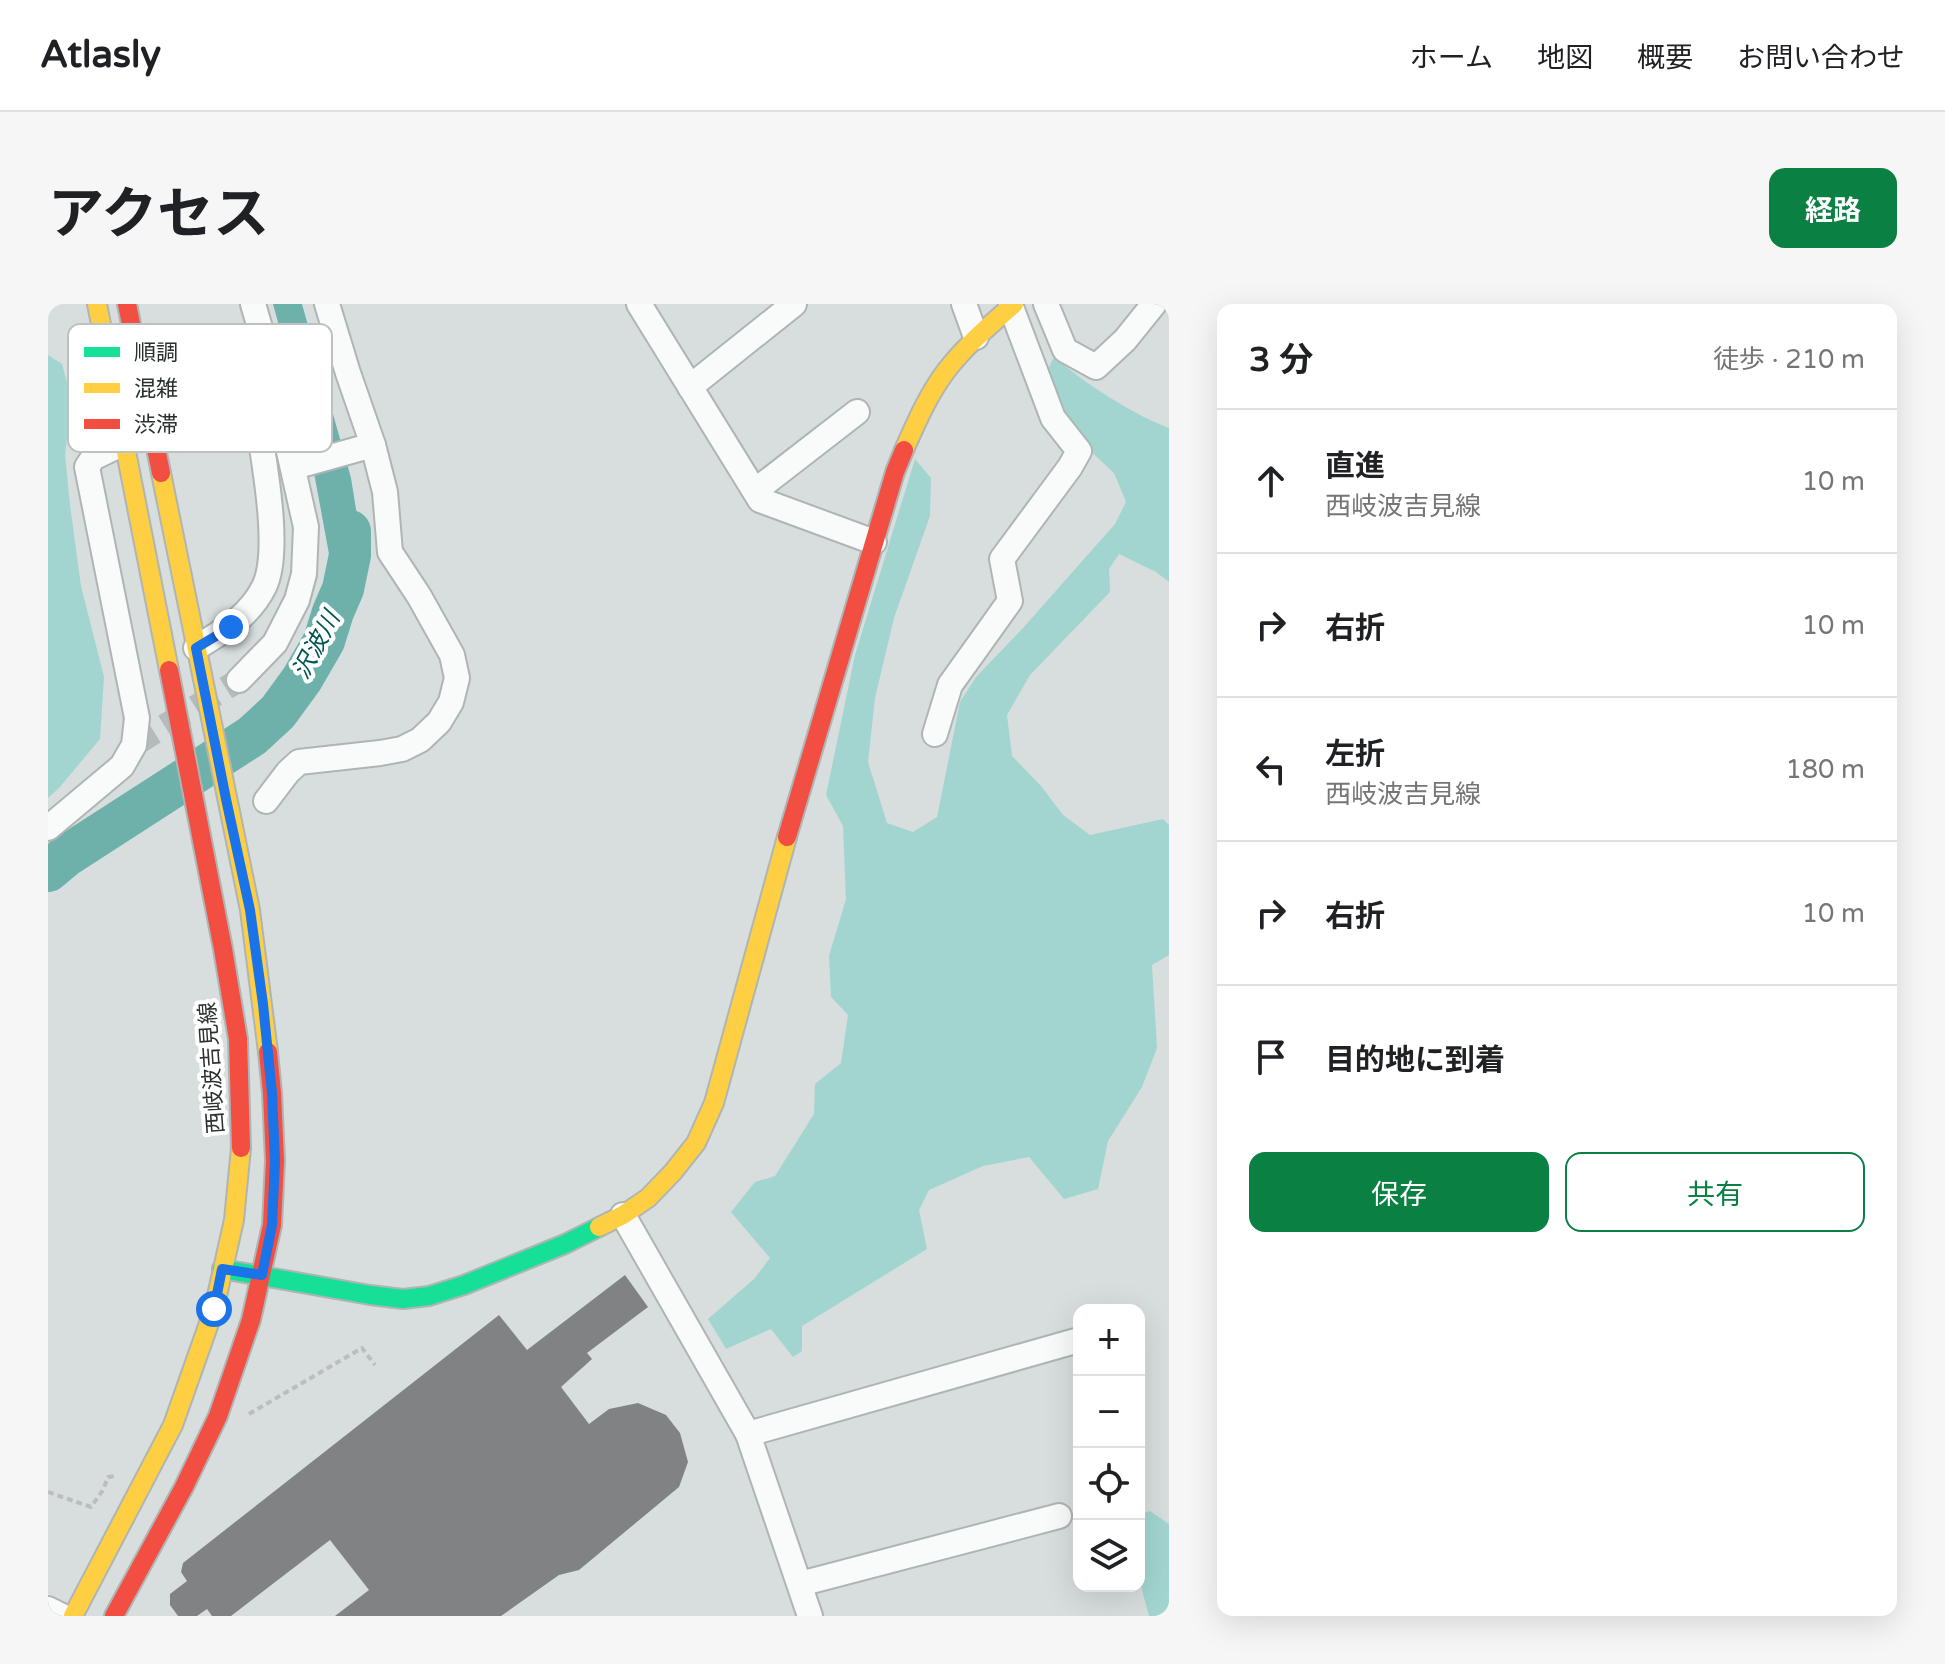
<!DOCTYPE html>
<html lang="ja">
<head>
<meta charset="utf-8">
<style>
  body { margin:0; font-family:"Varela Round","Noto Sans JP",sans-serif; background:#f6f6f6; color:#202124 }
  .controls { position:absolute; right:24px; bottom:24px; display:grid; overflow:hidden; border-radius:16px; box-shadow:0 8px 32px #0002 }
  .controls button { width:72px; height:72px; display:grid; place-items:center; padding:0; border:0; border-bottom:2px solid #e0e0e0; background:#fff; color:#202124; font:40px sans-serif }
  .stop { position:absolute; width:24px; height:24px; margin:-18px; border:6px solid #1a73e8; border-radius:50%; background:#fff }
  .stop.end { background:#1a73e8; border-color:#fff; box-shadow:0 2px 8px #0008 }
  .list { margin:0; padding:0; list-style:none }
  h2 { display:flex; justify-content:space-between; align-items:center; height:104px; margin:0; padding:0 32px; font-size:34px }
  h2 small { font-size:26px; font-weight:400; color:#757577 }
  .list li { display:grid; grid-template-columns:52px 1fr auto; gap:24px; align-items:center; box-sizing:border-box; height:144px; padding:0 32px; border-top:2px solid #e0e0e0 }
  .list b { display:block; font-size:30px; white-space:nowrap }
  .list p { margin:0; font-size:26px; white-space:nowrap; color:#757577 }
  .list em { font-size:26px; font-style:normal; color:#757577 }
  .actions { display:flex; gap:16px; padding:24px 32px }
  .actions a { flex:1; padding:18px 0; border:2px solid #0b8043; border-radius:16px; text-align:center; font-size:28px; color:#0b8043 }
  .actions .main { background:#0b8043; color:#fff }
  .icon { flex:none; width:44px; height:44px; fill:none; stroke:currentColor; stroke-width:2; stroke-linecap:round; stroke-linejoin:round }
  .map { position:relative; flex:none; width:1121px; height:1312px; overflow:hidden; border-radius:16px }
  header { display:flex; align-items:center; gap:48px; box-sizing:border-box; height:112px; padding:0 40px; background:#fff; border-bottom:2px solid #e0e0e0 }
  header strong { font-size:38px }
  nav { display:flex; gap:44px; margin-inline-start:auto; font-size:28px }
  .intro { display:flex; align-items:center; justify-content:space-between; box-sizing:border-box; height:192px; padding:0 48px }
  h1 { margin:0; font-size:56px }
  .button { padding:20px 36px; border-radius:16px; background:#0b8043; color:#fff; font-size:28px; font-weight:700 }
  main { display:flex; gap:48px; padding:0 48px }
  aside { flex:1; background:#fff; border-radius:16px; box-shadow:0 8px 32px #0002 }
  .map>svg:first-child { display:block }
</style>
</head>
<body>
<header>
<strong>Atlasly</strong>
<nav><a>ホーム</a><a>地図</a><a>概要</a><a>お問い合わせ</a></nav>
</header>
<div class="intro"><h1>アクセス</h1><a class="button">経路</a></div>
<main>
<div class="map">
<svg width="1121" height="1312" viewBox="0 0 1121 1312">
  <rect width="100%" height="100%" fill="#d7dedd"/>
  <g fill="#a3d5d0">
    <path d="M 0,51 L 14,60 L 24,97 L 17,151 L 22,201 L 33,282 L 56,373 L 52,435 L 11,484 L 0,494 Z"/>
    <path d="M 1006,53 C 1038,80 1082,109 1121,124 L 1121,278 L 1108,268 L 1071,250 L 1061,265 L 1062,288 L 982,371 L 959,411 L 964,452 L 993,482 L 1015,511 L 1042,531 L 1115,515 L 1121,521 L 1121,651 L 1104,661 L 1109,744 L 1094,783 L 1060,837 L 1050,885 L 1016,895 L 981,853 L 935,862 L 881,886 L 871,906 L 879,945 L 754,1022 L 754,1047 L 745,1053 L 723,1025 L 678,1045 L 660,1015 L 706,975 L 722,954 L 683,908 L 707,878 L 727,872 L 766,810 L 767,780 L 793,759 L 800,711 L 783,693 L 781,652 L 798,595 L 795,522 L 778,491 L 807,351 L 867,155 L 883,174 L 882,212 L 846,314 L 827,394 L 820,458 L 839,519 L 865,528 L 889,513 L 912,398 L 928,373 L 975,324 L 1067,220 L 1078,198 L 1066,169 L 1036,141 L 1023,121 L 1000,65 Z"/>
    <path d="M 1102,1207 L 1121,1220 L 1121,1312 L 1101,1312 L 1091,1275 L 1091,1210 Z"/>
  </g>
  <path fill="#6eb1ab" d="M 225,0 L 254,0 L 303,174 L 311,224 L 295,285 L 281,250 L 255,109 Z"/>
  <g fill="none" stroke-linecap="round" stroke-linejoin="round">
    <path stroke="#6eb1ab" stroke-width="42" d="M 0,567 L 18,552 L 204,432 L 230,408 L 254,375 L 276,337 L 285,308 L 295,285 L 302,251 L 302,227"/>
  </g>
  <path fill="#808283" d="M 577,971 L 600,1003 L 539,1049 L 544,1055 L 513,1083 L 541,1120 L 561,1105 L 590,1099 L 618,1111 L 632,1129 L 640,1158 L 631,1183 L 531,1266 L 511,1271 L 453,1312 L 287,1312 L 321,1286 L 282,1236 L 183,1312 L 164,1312 L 159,1305 L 149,1312 L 130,1312 L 122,1301 L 122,1290 L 139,1277 L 133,1268 L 135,1259 L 451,1011 L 479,1046 Z"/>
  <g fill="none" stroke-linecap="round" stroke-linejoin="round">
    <path stroke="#b4bbba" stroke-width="24" stroke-dasharray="24 12" stroke-linecap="butt" d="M 86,441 L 191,376"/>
    <defs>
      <g id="street">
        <path d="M 591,0 L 712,196 L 826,238"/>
        <path d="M 916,0 L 928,33"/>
        <path d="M 998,0 L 1017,46 L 1048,63 L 1077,36 L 1106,0"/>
        <path d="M 642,83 L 746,0"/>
        <path d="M 246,163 L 325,141 L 300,69 L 279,0"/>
        <path d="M 707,187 L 809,108"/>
        <path d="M 148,344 C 174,328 201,313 216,283 C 234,247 215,153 209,111 C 206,94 202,73 206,56 C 208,50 213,46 217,41"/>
        <path d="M 191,376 L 227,339 L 249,296 L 256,270 L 258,223 L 217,41 L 205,0"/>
        <path d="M 887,430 L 902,381 L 962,297 L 954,255 L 1022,163 L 1031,147 L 1005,114 L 963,3"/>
        <path d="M 218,497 L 240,468 L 251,458 L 332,449 L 354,445 L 372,436 L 391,418 L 403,398 L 409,374 L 404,351 L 371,292 L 342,248 L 337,188 L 325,141"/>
        <path d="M 0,524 L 74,462 L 86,441 L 89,414 L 39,163 L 45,154 L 76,139"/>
        <path d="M 575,911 L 700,1130 L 762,1312"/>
        <path d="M 700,1130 L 1031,1036"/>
        <path d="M 752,1280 L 1011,1212"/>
        <path d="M 0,1305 L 14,1312"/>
      </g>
      <path id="fast" d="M 174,965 L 322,991 L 355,995 L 381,992 L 416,981 L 517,940 L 551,923"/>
      <g id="slow">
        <path d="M 49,0 L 121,366"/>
        <path d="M 856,146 C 868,119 880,91 898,67 C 917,42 942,21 966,0"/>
        <path d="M 113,169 L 202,606 L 220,748"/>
        <path d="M 551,923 L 575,911 L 600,894 L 625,868 L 648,839 L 666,799 L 739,533"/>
        <path d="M 25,1312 L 125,1121 L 166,1005 L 186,916 L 193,844"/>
      </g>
      <g id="jam">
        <path d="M 79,0 L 113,169"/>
        <path d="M 121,366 L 175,645 L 190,735 L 193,844"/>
        <path d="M 739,533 L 847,168 L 856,146"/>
        <path d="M 66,1312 L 136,1183 L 170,1112 L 203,1016 L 224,921 L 227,857 L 224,789 L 220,748"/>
      </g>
    </defs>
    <use href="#street" stroke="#afb5b4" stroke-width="28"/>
    <use href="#fast" stroke="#afb5b4" stroke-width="22"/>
    <use href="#slow" stroke="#afb5b4" stroke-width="22"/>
    <use href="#jam" stroke="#afb5b4" stroke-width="22"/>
    <g stroke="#bbbebd" stroke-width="4" stroke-dasharray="6 4" stroke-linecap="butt">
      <path d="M 201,1110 L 314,1044 L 327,1061"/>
      <path d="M 0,1188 L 43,1203 L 55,1186 L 60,1173 L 67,1172"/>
    </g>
    <use href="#street" stroke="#f9fafa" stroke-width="24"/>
    <use href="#fast" stroke="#16e098" stroke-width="18"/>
    <use href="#slow" stroke="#ffcf43" stroke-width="18"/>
    <use href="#jam" stroke="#f24e42" stroke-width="18"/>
  </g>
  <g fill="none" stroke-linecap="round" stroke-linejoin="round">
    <path stroke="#1a73e8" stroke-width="10" d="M 166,1005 L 174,965 L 214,971 L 224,921 L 227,857 L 224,789 L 215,700 L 202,606 L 178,495 L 148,344 L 183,323"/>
  </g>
  <g text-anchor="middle" stroke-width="8" stroke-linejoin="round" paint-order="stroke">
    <g font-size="22" fill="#2a2f2f" stroke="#fff">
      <text transform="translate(163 764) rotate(-94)" y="8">西岐波吉見線</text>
    </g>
    <g font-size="24" font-style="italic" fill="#005650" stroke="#fff">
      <text transform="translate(268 341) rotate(-62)" y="8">沢波川</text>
    </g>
  </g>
  <rect x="20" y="20" width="264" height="128" rx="12" fill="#fff" stroke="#bfc1c1" stroke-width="2"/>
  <rect x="36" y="43" width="36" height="10" fill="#16e098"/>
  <rect x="36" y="79" width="36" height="10" fill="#ffcf43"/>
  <rect x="36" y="115" width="36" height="10" fill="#f24e42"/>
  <g font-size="22" fill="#2a2f2f">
    <text x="86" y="56">順調</text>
    <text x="86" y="92">混雑</text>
    <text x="86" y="128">渋滞</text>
  </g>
</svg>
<div class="controls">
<button>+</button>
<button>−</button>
<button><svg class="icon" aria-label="locate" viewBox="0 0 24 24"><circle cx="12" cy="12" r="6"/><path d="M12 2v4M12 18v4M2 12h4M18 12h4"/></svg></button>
<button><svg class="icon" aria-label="layers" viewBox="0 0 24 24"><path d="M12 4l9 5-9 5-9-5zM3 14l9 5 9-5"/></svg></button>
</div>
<div class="stop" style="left:166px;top:1005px"></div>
<div class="stop end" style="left:183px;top:323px"></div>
</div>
<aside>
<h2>3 分<small>徒歩 · 210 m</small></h2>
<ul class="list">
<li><svg class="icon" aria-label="ahead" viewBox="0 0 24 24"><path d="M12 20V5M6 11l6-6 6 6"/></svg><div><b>直進</b><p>西岐波吉見線</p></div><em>10 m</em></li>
<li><svg class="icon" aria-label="right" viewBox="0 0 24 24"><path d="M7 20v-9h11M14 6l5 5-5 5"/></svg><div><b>右折</b></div><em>10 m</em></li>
<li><svg class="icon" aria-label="left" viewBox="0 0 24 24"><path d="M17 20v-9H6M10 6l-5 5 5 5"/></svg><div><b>左折</b><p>西岐波吉見線</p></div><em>180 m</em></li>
<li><svg class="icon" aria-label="right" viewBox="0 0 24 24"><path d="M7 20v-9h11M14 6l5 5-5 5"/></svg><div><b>右折</b></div><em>10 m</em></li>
<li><svg class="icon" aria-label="arrive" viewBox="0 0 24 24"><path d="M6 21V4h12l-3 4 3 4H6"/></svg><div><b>目的地に到着</b></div></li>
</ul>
<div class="actions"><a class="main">保存</a><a>共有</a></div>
</aside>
</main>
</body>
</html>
